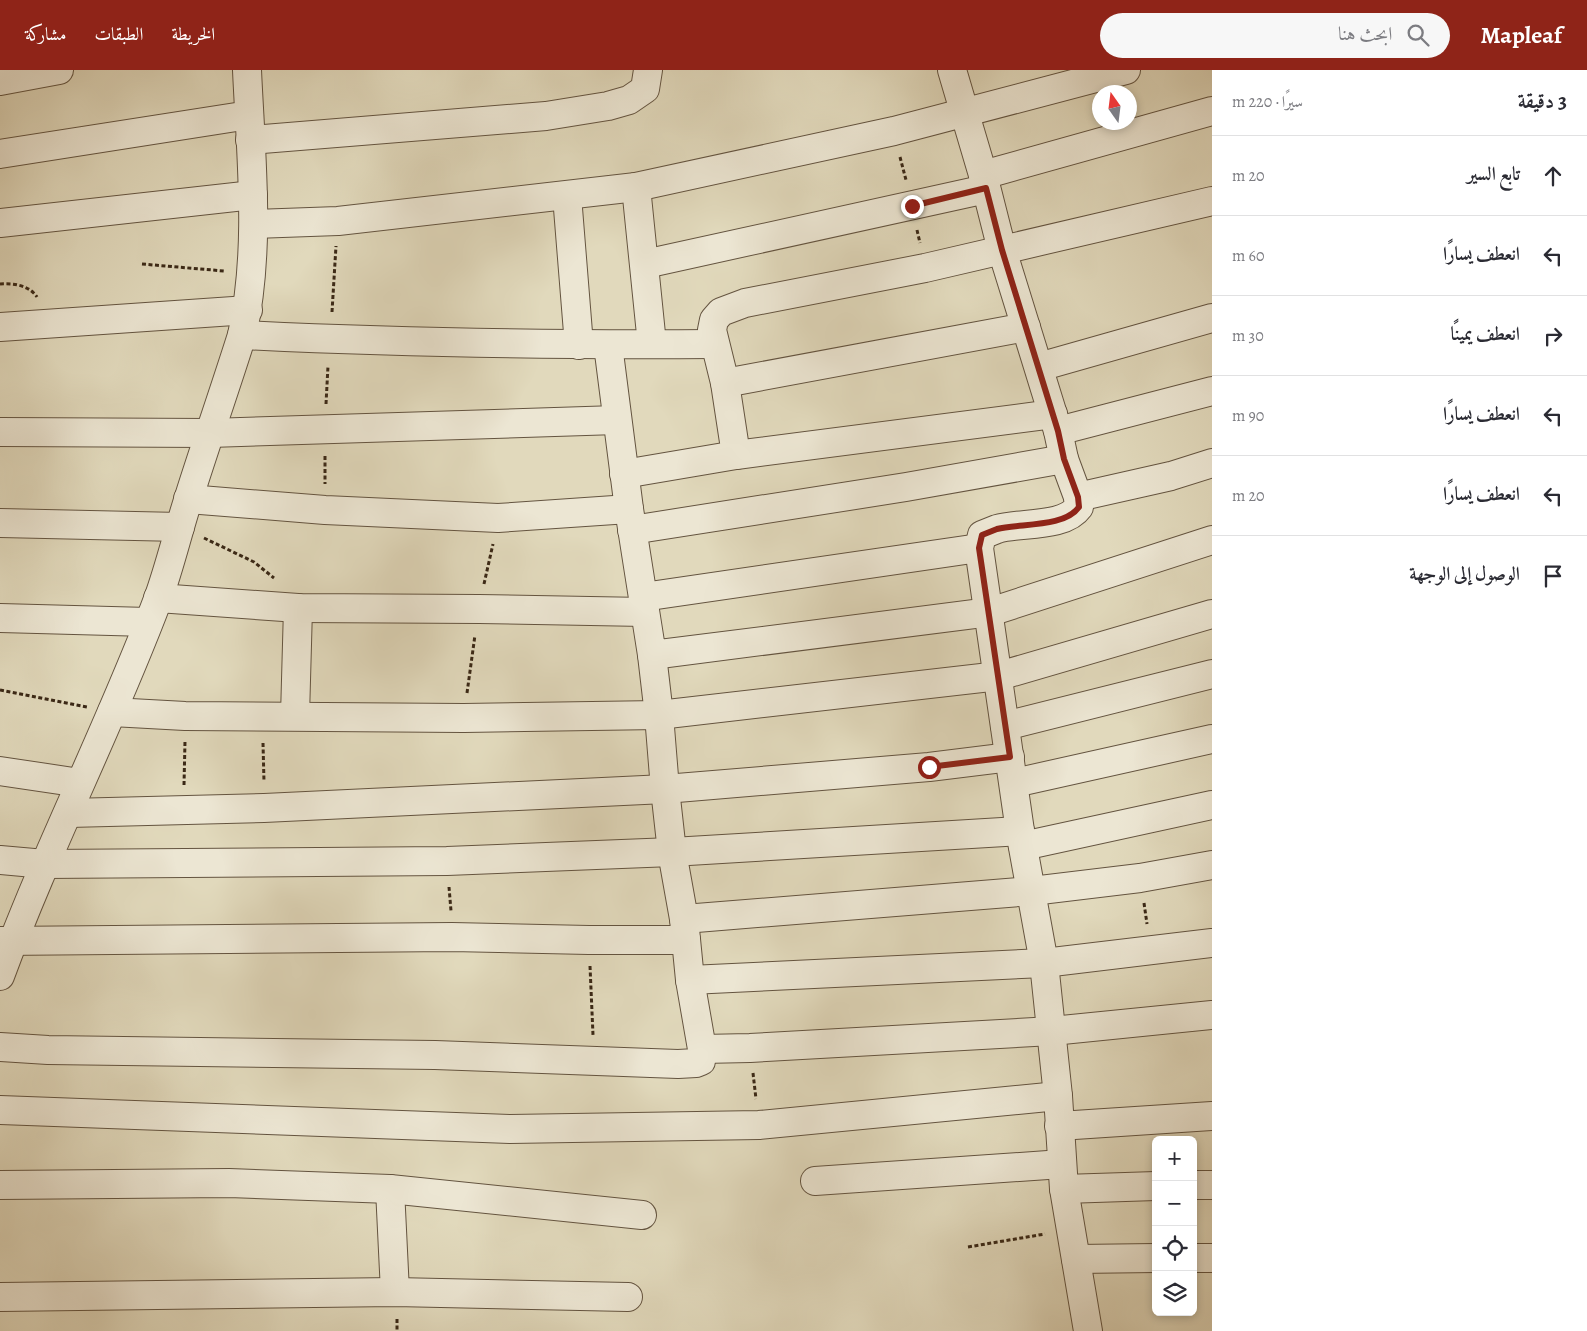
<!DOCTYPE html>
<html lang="ar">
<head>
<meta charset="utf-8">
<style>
  body { margin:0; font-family:Alegreya,Amiri,serif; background:#f7f7f7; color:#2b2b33; direction:rtl }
  .controls { position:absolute; right:15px; bottom:15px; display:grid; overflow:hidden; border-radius:8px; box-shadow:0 2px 8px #0003 }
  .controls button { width:45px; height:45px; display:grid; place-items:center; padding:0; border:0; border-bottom:1px solid #e1e1e2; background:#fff; color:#2b2b33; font:25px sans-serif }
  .compass { position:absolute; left:1092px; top:15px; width:45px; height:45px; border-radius:50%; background:#fff; box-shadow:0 2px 8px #0003; rotate:346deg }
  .stop { position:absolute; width:15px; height:15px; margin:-11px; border:4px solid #8f2418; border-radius:50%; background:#fff }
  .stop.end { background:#8f2418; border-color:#fff; box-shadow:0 1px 5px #0008 }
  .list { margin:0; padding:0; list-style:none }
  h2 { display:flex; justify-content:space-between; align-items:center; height:65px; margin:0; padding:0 20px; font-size:21px }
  h2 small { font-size:16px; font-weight:400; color:#7c7c81 }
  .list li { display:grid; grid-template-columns:32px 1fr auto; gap:15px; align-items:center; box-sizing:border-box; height:80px; padding:0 20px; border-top:1px solid #e1e1e2 }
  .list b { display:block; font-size:19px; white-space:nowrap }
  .list em { font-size:16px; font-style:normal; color:#7c7c81 }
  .icon { flex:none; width:28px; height:28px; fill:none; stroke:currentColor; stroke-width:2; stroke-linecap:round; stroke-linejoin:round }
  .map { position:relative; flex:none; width:1212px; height:1261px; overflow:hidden; direction:ltr }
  header { display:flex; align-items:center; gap:30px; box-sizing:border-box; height:70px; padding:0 25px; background:#8f2418; color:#fff }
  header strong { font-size:24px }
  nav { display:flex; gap:28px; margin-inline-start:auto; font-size:18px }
  .search { width:350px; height:45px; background:#f7f7f7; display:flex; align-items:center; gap:12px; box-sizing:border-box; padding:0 18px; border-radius:28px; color:#7c7c81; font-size:19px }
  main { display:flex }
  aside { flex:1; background:#fff }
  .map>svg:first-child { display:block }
</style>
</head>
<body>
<header>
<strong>Mapleaf</strong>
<div class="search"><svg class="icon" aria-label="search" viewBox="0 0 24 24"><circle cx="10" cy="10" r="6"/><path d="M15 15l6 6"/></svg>ابحث هنا</div>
<nav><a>الخريطة</a><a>الطبقات</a><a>مشاركة</a></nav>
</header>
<main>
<aside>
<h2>3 دقيقة<small>سيرًا · 220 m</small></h2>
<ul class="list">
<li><svg class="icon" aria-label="ahead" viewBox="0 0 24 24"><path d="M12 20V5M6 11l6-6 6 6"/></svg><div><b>تابع السير</b></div><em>20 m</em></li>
<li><svg class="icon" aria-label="left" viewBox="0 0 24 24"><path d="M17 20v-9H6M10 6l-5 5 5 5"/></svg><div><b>انعطف يسارًا</b></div><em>60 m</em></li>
<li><svg class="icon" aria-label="right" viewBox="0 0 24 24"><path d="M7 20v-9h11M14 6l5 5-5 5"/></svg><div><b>انعطف يمينًا</b></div><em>30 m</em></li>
<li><svg class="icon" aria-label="left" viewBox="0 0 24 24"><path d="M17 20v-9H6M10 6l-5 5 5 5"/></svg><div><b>انعطف يسارًا</b></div><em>90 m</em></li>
<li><svg class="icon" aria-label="left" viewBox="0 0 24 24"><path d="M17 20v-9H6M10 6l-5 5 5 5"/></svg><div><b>انعطف يسارًا</b></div><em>20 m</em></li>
<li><svg class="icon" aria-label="arrive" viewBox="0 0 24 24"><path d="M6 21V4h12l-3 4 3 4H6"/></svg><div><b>الوصول إلى الوجهة</b></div></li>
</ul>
</aside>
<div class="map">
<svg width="1212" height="1261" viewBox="0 0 1212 1261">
  <rect width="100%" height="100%" fill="#e1d9bc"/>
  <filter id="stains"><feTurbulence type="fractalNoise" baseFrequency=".004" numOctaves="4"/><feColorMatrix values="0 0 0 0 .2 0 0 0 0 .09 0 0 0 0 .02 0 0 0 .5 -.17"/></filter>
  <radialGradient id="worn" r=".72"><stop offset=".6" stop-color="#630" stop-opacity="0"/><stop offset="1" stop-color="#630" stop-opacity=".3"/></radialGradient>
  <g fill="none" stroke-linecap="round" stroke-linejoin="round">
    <defs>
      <g id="minor">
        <path d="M 952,0 L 983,105 L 1002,180 L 1058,361 L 1064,389 L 1078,427 L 1079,437 C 1064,458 1020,452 997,459 C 992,461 987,463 982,465 L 979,478 L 1020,761 L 1044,893 L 1058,1026 L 1064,1119 L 1088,1261"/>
        <path d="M 0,11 L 59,0"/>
        <path d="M 250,70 L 546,46 L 608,36 L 629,30 L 645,19 L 648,0"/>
        <path d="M 0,84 L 249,45"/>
        <path d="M 983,105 L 1212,41"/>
        <path d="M 636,117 L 652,274"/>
        <path d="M 567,126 L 579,275"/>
        <path d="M 0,153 L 253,125"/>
        <path d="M 254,154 L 338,151 L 636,117 L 894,61 L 1126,0"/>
        <path d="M 645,194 L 986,119"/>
        <path d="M 0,257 L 248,240"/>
        <path d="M 242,265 C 400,273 557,275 714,274"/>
        <path d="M 608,275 L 629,439 L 652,585 L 990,542 L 1212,470"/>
        <path d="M 1039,297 L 1212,248"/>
        <path d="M 725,313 L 1026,257"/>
        <path d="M 1058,361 L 1212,321"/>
        <path d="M 0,362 L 210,363 L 617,350"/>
        <path d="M 736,385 L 725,313 L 712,260 L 714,250 L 721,242 L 745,233 L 925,198 L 1212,131"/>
        <path d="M 624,404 L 736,385 L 1053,344"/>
        <path d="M 1078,427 L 1171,406 L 1212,393"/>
        <path d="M 188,429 L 325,440 L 498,448 L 629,439"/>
        <path d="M 0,453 L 180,457"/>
        <path d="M 632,460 L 906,417 L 1064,389"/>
        <path d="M 643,527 L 979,478"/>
        <path d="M 158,528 L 298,538 L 479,539 L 645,542"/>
        <path d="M 0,548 L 148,552"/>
        <path d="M 112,642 L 185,646 L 464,648 L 659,645 L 999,606 L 1212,544"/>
        <path d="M 295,646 L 298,538"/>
        <path d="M 1005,656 L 1212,604"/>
        <path d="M 0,701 L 80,713"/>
        <path d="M 1014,713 L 1212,669"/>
        <path d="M 69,743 L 264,738 L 665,719 L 929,697 L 1010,687"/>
        <path d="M 1023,776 L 1212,735"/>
        <path d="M 0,790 L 45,794 L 447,791 L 672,782 L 1020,761"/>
        <path d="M 684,849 L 1032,821 L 1140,808 L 1212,795"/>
        <path d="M 0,871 L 452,867 L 589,870 L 686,870"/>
        <path d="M 0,906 C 47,778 110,657 158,529 C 170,496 178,461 189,427 C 206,373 225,319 242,265 C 261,179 251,88 247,0"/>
        <path d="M 690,910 L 1044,893 L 1212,873"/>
        <path d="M 0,977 L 48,980 L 435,985 L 678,994 L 696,993 L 701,991 L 702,979 L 690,910 L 684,849 L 672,782 L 665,719 L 659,645 L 652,585"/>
        <path d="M 702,979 L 750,978 L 1052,961 L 1212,945"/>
        <path d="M 0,1040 L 510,1059 L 759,1055 L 1058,1026"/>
        <path d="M 1059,1056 L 1212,1046"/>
        <path d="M 815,1111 L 1062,1094"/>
        <path d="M 0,1115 L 229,1113 L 390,1119 L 642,1145"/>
        <path d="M 1193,1115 L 1212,1115"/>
        <path d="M 390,1119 L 395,1222"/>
        <path d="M 1064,1119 L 1156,1116"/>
        <path d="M 1193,1188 L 1212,1188"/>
        <path d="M 1076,1189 L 1156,1188"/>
        <path d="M 0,1227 L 395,1222 L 628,1227"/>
      </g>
    </defs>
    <use href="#minor" stroke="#645440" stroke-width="30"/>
    <g stroke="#3a2816" stroke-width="3" stroke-dasharray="4 2.5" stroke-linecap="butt">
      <path d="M 900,87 L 906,110"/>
      <path d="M 917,160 L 920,173"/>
      <path d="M 142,194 L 224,201"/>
      <path d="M 0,214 C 13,213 29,215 37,227"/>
      <path d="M 332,242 L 336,176"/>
      <path d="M 326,334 L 328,296"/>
      <path d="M 325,386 L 325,414"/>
      <path d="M 204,468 L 254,492 L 274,508"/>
      <path d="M 484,514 L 493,474"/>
      <path d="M 0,620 L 87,637"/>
      <path d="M 467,623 L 475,565"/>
      <path d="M 263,673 L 264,712"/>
      <path d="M 184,715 L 185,671"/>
      <path d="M 449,817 L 451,841"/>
      <path d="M 1144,833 L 1147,854"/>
      <path d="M 590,896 L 593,965"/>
      <path d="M 753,1003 L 756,1029"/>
      <path d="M 968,1177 L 1045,1164"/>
      <path d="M 397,1249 L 397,1261"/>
    </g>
    <use href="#minor" stroke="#ece6d3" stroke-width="28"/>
  </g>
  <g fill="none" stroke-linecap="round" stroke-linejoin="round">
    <path stroke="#8f2418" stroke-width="6" d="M 912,136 L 986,118 L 1002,180 L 1058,361 L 1064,389 L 1078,427 L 1079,437 C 1064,458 1020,453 997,459 C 992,461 987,463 982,465 L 979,478 L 1010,687 L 929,697"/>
  </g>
  <rect width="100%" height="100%" filter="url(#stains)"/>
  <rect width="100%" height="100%" fill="url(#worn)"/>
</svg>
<div class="controls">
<button>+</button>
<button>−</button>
<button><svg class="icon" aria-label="locate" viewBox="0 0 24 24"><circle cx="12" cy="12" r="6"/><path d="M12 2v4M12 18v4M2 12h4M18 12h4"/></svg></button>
<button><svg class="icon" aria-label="layers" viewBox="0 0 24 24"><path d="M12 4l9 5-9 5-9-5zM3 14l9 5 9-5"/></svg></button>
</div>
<svg class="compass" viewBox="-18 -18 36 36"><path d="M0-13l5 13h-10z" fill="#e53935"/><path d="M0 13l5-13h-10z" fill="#7c7c81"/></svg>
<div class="stop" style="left:929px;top:697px"></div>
<div class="stop end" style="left:912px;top:136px"></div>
</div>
</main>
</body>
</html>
